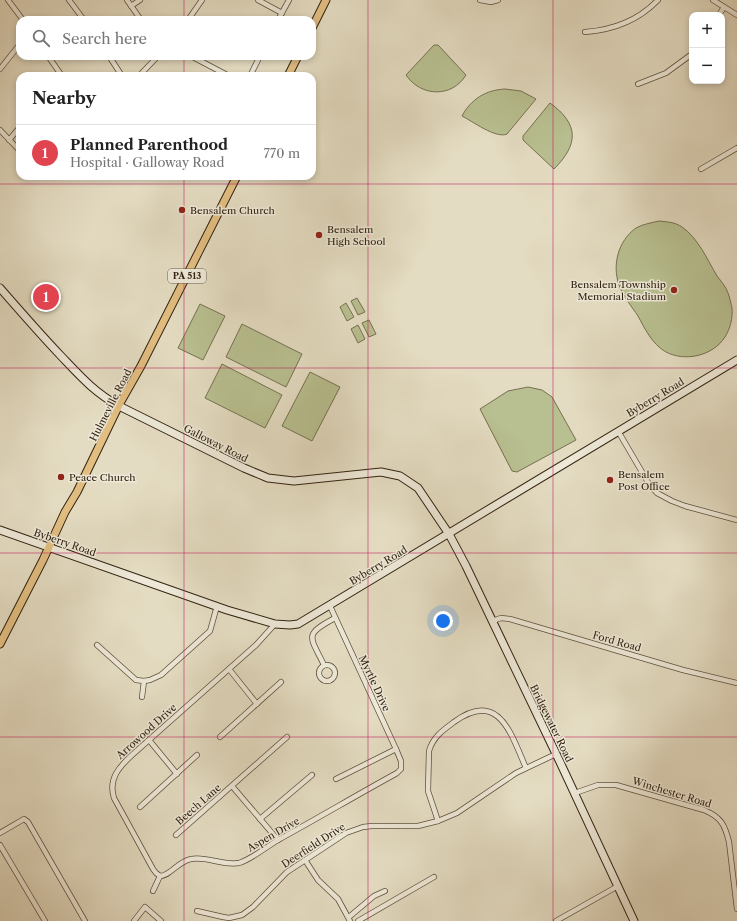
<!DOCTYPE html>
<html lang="en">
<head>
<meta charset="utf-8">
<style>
  body { margin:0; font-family:"Libre Caslon Text",serif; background:#f6f6f6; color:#222 }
  .controls { position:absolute; right:12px; top:12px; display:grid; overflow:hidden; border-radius:8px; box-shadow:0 2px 6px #0003 }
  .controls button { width:36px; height:36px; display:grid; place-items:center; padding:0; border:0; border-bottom:1px solid #e0e0e0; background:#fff; color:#222; font:20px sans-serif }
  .you { position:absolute; left:443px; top:621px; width:14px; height:14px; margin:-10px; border:3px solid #fff; border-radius:50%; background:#1a73e8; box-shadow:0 0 0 6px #1a73e833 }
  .badge { display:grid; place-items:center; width:26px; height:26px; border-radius:50%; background:#8f2418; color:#fff; font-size:13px; font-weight:700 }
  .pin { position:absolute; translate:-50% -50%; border:2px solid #fff; box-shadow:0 1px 4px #0006 }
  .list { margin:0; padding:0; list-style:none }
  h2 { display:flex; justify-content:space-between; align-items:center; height:52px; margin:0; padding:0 16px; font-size:17px }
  h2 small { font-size:13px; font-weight:400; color:#767676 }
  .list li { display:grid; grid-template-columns:26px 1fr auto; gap:12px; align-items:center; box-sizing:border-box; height:56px; padding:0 16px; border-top:1px solid #e0e0e0 }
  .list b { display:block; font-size:15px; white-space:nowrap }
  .list p { margin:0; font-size:13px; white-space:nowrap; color:#767676 }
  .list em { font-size:13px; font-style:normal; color:#767676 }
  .icon { flex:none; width:22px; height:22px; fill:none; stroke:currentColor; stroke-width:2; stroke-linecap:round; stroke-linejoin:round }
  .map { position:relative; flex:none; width:737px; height:921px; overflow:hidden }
  .search { position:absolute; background:#fff; box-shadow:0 2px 6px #0003; left:16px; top:16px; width:300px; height:44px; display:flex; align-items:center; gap:10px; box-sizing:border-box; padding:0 14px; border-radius:12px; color:#767676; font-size:15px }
  .panel { position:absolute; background:#fff; box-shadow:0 2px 6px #0003; left:16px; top:72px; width:300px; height:108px; border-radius:12px }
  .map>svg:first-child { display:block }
</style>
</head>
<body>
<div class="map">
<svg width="737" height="921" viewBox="0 0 737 921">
  <rect width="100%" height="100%" fill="#e4dcc2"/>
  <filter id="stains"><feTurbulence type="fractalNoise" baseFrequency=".005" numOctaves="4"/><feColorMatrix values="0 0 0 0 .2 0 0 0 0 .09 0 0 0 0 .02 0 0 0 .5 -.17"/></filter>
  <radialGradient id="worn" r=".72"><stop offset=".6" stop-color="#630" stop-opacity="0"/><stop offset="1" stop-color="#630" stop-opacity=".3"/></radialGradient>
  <g fill="#b8bf90" stroke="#757050">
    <path d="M 434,45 L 438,45 L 466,75 C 452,98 421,97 406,75 Z"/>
    <path d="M 505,89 L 521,91 L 536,99 L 507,134 C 496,139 472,121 462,116 C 471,99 486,90 505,89 Z"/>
    <path d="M 550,103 C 579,124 579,144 554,169 L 523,140 L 523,136 Z"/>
    <path d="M 659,221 C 667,222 675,222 682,227 C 698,238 707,259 717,276 C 721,281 726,287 728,293 C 730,298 731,304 732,308 C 733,318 730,329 725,337 C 713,356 685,362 666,352 C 652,344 645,329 638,316 C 632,307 623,296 619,285 C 612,265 618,241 636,228 C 643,224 651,223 659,221 Z"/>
    <path d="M 357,298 L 365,312 L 358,315 L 351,301 Z"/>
    <path d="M 346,303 L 354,317 L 347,321 L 340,307 Z"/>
    <path d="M 200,304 L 225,316 L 203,360 L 178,348 Z"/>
    <path d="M 369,320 L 376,334 L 369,337 L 362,323 Z"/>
    <path d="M 242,324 L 302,354 L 286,387 L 226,357 Z"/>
    <path d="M 358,325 L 365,339 L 358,343 L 351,329 Z"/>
    <path d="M 222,364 L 282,395 L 265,428 L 205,398 Z"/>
    <path d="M 310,372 L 340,387 L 312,441 L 282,426 Z"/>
    <path d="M 528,387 L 542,390 L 552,397 L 576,440 L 517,472 L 512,471 L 480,409 L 508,391 Z"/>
  </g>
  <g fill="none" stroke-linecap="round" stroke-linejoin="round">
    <defs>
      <g id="street">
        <path d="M 8,0 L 23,20"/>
        <path d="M 69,0 L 84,20"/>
        <path d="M 127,0 L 141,20"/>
        <path d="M 258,0 L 282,13"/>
        <path d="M 480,0 L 491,2 L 498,0"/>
        <path d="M 713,0 L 737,15"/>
        <path d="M 131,6 L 140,0"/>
        <path d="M 719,15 L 724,7"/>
        <path d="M 188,20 L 202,0"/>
        <path d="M 278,20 L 289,0"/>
        <path d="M 585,32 C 613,30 638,21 658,0"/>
        <path d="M 48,56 L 62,76"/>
        <path d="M 109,56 L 122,76"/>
        <path d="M 191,56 L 229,76"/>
        <path d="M 0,69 L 20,44"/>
        <path d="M 139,76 L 158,56"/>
        <path d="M 250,76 L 260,56"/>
        <path d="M 638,84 L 666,73 L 692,54"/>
        <path d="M 0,130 L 20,151"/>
        <path d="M 9,140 L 20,127"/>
        <path d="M 701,169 L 737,148"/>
        <path d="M 618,431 L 649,484 L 657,493 L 672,501 L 685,506 L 737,520"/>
        <path d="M 492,621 L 501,618 L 510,619 L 683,670 L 737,683"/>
        <path d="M 97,645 L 136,680 L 144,681 L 150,680 L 161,675 L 210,631 L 217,606"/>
        <circle cx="327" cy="673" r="8"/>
        <path d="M 324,665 C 310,636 303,635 335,618"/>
        <path d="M 229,669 L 257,704"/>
        <path d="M 142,697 L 144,681"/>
        <path d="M 220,737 L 281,682"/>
        <path d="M 149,740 L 177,774"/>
        <path d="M 336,779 L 396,749"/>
        <path d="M 232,786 L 278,840"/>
        <path d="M 575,793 L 598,785 L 616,785 L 704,810 C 721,817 725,825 729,842 L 737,909"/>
        <path d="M 140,807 L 197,755"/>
        <path d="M 260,819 L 312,775"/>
        <path d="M 438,821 L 428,791 L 429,751 C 433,737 443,730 454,722 C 499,689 511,734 526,768"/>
        <path d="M 0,833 L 24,819 L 28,822 L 85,921"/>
        <path d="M 176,835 L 287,737"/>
        <path d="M 0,845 L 45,921"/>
        <path d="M 305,860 L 318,880 L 338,899 L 350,921"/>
        <path d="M 160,876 C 170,876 177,862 191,859 C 207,856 223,866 239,863 C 252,859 266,847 278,840 C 318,818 357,795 397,773 L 401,769 L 401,761 L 396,749 L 330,606"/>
        <path d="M 160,876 L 156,873 L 153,869 L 114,798 C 108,779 119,767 132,755 L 256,645 L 275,624"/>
        <path d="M 153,891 L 160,876"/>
        <path d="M 197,911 L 223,917 L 229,918 L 242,915 L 253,907 L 287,872 L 346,833 L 363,827 L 372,826 L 418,826 L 438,821 L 457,813 L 516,773 L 556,754"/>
        <path d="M 349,917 L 374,896 L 385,891"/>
        <path d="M 134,921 L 145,907 L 161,921"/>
        <path d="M 358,921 L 434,877"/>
        <path d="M 556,921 L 618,886"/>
      </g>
      <g id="secondary">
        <path d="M 0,288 C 20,311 40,334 61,356 C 81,377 94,392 119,406 L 244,468 L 268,478 L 294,481 L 381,472 L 400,476 L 418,488 L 449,534 L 466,566 L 559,760 L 634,921"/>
        <path d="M 0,530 L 227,610 L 275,624 L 290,625 L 298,624 L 737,360"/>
      </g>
      <g id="primary">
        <path d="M 312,28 L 326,0"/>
        <path d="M 288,76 L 298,56"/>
        <path d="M 0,644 L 43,560 L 65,512 L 77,492 L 120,403 L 141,366 L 237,176"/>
      </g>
    </defs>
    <use href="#street" stroke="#5e503d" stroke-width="6"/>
    <use href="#secondary" stroke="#322211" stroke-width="9"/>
    <use href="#primary" stroke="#322211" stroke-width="9"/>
    <use href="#street" stroke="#ede8d7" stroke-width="4.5"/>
    <use href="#secondary" stroke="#ede8d7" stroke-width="7"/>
    <use href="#primary" stroke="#e2be81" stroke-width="7"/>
  </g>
  <path fill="none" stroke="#c2185b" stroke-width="1" stroke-opacity="0.55" d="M 184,0 L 184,20M 368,0 L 368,921M 553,0 L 553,921M 184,56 L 184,76M 184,176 L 184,921M 0,184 L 737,184M 0,368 L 737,368M 0,553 L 737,553M 0,737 L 737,737"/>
  <g fill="#8f2418" stroke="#ede8d7" stroke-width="1.5">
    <circle cx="182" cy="210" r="4"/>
    <circle cx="319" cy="235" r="4"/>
    <circle cx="674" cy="290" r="4"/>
    <circle cx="61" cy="477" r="4"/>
    <circle cx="610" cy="480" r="4"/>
  </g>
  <g text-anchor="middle" stroke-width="3" stroke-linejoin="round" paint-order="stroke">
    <rect fill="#ede8d7" stroke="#6a5d4c" stroke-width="1" x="168" y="269" width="38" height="14" rx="3"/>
    <g font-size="9" font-weight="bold" fill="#322211">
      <text x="187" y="279">PA 513</text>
    </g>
    <g font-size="10" fill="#322211" stroke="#ede8d7" text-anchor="start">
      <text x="190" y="214">Bensalem Church</text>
      <text x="327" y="233">Bensalem<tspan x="327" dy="12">High School</tspan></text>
      <text x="666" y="288" text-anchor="end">Bensalem Township<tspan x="666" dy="12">Memorial Stadium</tspan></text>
      <text x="618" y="478">Bensalem<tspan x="618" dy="12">Post Office</tspan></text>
      <text x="69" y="481">Peace Church</text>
    </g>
    <g font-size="10" fill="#322211" stroke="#ede8d7">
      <text transform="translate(655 397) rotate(-31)" y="4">Byberry Road</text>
      <text transform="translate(110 405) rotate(-63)" y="4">Hulmeville Road</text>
      <text transform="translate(216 443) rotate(27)" y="4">Galloway Road</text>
      <text transform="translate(65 542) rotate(19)" y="4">Byberry Road</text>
      <text transform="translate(378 565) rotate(-31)" y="4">Byberry Road</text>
      <text transform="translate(617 641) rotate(16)" y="4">Ford Road</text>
      <text transform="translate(375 683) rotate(65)" y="4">Myrtle Drive</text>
      <text transform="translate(552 723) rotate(64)" y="4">Bridgewater Road</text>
      <text transform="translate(146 731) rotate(-42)" y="4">Arrowood Drive</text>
      <text transform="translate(672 792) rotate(17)" y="4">Winchester Road</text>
      <text transform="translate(198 804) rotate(-41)" y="4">Beech Lane</text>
      <text transform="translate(273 834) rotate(-30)" y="4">Aspen Drive</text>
      <text transform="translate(313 845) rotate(-33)" y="4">Deerfield Drive</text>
    </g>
  </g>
  <rect width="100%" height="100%" filter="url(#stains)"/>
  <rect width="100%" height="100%" fill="url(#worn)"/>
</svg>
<div class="controls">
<button>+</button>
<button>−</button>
</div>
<div class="you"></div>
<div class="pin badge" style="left:46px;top:297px;background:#e0444e">1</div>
<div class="search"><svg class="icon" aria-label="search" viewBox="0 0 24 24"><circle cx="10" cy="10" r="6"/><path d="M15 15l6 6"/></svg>Search here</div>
<section class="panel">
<h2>Nearby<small></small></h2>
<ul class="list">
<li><span class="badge" style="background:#e0444e">1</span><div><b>Planned Parenthood</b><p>Hospital · Galloway Road</p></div><em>770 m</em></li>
</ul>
</section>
</div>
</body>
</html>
